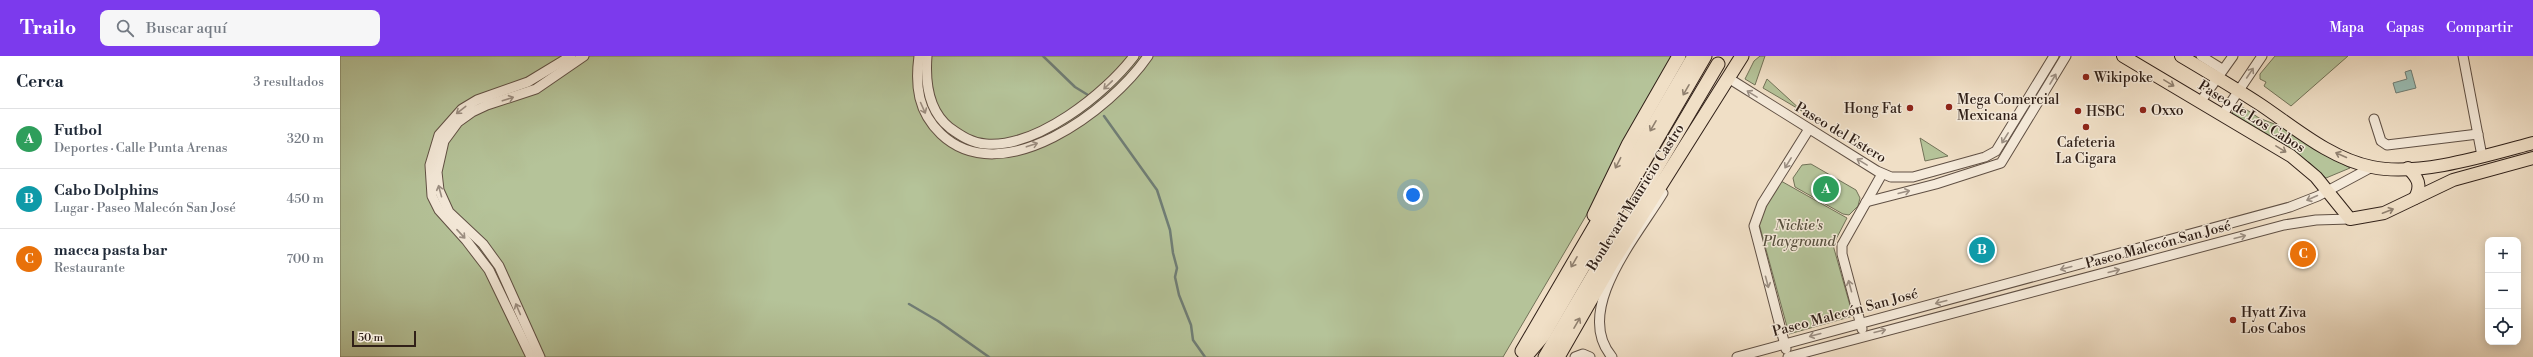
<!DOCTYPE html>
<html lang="es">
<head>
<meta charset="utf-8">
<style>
  body { margin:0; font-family:"Libre Bodoni",serif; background:#f6f6f7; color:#1f2937 }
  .controls { position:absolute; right:12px; bottom:12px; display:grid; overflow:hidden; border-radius:8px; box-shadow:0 2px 10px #0003 }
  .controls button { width:36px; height:36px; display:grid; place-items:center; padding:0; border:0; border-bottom:1px solid #e0e1e3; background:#fff; color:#1f2937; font:20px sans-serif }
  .scale { position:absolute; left:12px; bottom:10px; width:64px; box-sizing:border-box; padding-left:4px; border:2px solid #302018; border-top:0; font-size:11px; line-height:14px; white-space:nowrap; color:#302018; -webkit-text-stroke:3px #f5eada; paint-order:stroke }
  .you { position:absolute; left:1073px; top:139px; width:14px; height:14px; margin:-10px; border:3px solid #fff; border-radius:50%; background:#1a73e8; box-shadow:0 0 0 6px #1a73e833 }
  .badge { display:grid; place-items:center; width:26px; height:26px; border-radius:50%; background:#7c3aed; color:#fff; font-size:13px; font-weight:700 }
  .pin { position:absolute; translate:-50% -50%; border:2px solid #fff; box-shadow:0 1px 4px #0006 }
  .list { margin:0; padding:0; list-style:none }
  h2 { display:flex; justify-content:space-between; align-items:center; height:52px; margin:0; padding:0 16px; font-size:17px }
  h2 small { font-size:13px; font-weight:400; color:#747a83 }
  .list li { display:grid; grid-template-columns:26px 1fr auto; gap:12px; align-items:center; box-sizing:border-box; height:60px; padding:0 16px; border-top:1px solid #e0e1e3 }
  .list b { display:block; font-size:15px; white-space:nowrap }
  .list p { margin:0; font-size:13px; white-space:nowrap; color:#747a83 }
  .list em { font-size:13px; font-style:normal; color:#747a83 }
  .icon { flex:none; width:22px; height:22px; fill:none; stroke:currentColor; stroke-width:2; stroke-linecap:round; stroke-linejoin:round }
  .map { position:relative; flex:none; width:2193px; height:301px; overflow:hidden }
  header { display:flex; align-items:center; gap:24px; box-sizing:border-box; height:56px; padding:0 20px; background:#7c3aed; color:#fff }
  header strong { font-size:19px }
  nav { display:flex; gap:22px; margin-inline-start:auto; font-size:14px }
  .search { width:280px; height:36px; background:#f6f6f7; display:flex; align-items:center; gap:10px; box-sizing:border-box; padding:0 14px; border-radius:8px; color:#747a83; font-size:15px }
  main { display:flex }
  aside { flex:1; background:#fff }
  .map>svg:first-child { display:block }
</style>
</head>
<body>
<header>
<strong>Trailo</strong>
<div class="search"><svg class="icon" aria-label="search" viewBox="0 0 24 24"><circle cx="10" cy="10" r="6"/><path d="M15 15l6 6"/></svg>Buscar aquí</div>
<nav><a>Mapa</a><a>Capas</a><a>Compartir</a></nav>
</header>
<main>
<aside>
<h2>Cerca<small>3 resultados</small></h2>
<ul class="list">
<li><span class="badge" style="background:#2e9e5b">A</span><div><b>Futbol</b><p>Deportes · Calle Punta Arenas</p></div><em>320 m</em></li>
<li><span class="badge" style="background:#0f9aa8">B</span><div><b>Cabo Dolphins</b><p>Lugar · Paseo Malecón San José</p></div><em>450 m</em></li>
<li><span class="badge" style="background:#e8710a">C</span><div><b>macca pasta bar</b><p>Restaurante</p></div><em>700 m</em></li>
</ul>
</aside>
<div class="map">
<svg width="2193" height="301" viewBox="0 0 2193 301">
  <rect width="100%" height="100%" fill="#f0dfc6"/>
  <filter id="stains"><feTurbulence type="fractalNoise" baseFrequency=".005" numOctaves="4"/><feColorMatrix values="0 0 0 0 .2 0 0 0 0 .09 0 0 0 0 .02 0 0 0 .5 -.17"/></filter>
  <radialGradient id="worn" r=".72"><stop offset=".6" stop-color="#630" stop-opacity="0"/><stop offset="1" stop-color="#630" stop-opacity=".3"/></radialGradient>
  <g fill="#b5c399" stroke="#727258">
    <path d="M 0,0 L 1332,0 L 1267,124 L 1163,301 L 0,301 Z"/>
    <path d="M 1420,0 L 1425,0 L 1415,29 L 1405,23 L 1414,5 Z"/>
    <path d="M 1935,0 L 2008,0 L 1951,50 L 1924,30 L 1926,26 L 1920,23 L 1920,18 Z"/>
    <path d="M 1427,23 L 1462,55 L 1423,32 Z"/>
    <path d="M 1901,50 L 1919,62 L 1942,71 L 2010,112 L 1986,122 L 1970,107 L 1893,60 L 1892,51 Z"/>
    <path d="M 1580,82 L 1608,100 L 1585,105 Z"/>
    <path d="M 1471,108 L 1516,134 L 1520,142 L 1518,150 L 1509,159 L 1503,158 L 1455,131 L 1453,122 L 1462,109 Z"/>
    <path d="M 1441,125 L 1507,162 L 1493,189 L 1513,260 L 1449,278 L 1418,164 Z"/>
  </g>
  <path fill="#9abdb4" stroke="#707e76" d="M 2071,14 L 2076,32 L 2056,37 L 2053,27 L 2067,23 L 2065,16 Z"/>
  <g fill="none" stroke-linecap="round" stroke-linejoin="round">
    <g stroke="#707e76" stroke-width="2.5">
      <path d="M 703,0 L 735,31 L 748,39"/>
      <path d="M 764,60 L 817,134 L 830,174 L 833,197 L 837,212 L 835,221 L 839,239 L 851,269 L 853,284 L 865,301"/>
      <path d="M 569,248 L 598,265 L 649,301"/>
    </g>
    <defs>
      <g id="minor">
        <path d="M 579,0 C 575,30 578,56 601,78 C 662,136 771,54 808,0"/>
        <path d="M 587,0 C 585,26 588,55 610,72 C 621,80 632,87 646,88 C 697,92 765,38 794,0"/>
        <path d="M 1861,0 L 1882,13"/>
        <path d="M 2123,0 L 2142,100"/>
        <path d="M 1393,25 L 1537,115 L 1551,121 L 1573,121 L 1645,101 L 1656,95 L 1714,0"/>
        <path d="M 1861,45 L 1893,0"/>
        <path d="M 1883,58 L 1922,0"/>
        <path d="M 2034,63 L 2041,85 L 2047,89 L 2138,78"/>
        <path d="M 1526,146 L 1596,128 L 1661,107 L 1726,0"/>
        <path d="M 1522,273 L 1502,198 L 1502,189 L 1542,118"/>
        <path d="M 1446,293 L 1414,170 L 1422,148 L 1469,73"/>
        <path d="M 191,301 L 149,214 L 126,184 L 99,154 L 92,140 L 90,109 L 99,79 L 122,53 L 137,44 L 188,26 L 231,0"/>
        <path d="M 200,301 L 159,210 L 143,188 L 109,156 L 99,134 L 97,116 L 104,85 L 118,66 L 132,56 L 147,49 L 196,33 L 244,0"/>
        <path d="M 1235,301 L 1243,298 L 1250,301"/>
        <path d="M 1272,301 C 1232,254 1298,179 1323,137"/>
        <path d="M 1397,301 L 1950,151 L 1978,140 L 2032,111"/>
        <path d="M 1448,301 L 1944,169 L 1976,164 L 2010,163"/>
      </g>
      <g id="major">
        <path d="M 1783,0 L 1951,100 L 1976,121 L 2010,163 L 2044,157 L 2113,124 L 2193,102"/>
        <path d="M 1841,0 C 1868,16 1895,32 1921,49 C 1955,72 1991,103 2032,111 C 2078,121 2148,99 2193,87"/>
        <path d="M 2068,112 C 2078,122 2082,129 2075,142"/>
      </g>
      <g id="highway">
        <path d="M 1254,159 L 1288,89 L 1339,0"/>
        <path d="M 1182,295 L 1354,0"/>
        <path d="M 1185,301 L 1203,280 L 1365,0"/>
        <path d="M 1205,301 L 1378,8"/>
        <path d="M 1218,301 L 1273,205 L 1402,0"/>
      </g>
    </defs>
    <use href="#minor" stroke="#605044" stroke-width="11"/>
    <use href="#major" stroke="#302018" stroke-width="14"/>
    <use href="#highway" stroke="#302018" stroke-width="15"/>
    <use href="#minor" stroke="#f5eada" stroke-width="9"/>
    <use href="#major" stroke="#f0dfc6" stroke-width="12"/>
    <use href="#highway" stroke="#f0dfc6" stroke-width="13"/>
  </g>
  <defs><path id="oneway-shaft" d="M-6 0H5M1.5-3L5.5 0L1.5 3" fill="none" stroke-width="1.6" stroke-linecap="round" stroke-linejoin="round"/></defs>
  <g stroke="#9c8f83">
    <use href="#oneway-shaft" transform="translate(1910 17) rotate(-56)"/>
    <use href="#oneway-shaft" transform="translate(1713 23) rotate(-59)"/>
    <use href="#oneway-shaft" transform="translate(768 29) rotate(136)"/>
    <use href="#oneway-shaft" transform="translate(1412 38) rotate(-148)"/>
    <use href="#oneway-shaft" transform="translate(168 43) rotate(-18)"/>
    <use href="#oneway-shaft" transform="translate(583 52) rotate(66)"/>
    <use href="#oneway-shaft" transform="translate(121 54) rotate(142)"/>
    <use href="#oneway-shaft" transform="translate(1665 82) rotate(122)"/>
    <use href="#oneway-shaft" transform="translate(692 89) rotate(-18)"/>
    <use href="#oneway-shaft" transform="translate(1522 106) rotate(-149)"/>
    <use href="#oneway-shaft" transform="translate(1448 107) rotate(122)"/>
    <use href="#oneway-shaft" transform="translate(100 135) rotate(-105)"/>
    <use href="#oneway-shaft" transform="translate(1564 136) rotate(-14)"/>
    <use href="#oneway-shaft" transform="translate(1972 142) rotate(156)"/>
    <use href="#oneway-shaft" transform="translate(121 178) rotate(47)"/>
    <use href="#oneway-shaft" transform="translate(1900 181) rotate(-15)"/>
    <use href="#oneway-shaft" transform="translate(1726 212) rotate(165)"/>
    <use href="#oneway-shaft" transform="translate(1774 215) rotate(-15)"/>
    <use href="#oneway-shaft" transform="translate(1427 226) rotate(75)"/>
    <use href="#oneway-shaft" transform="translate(1510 230) rotate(-105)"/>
    <use href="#oneway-shaft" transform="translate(1601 246) rotate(165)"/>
    <use href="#oneway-shaft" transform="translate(178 253) rotate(-113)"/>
    <use href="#oneway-shaft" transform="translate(1540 275) rotate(-14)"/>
    <use href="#oneway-shaft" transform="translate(1475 279) rotate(165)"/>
  </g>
  <g stroke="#90806f">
    <use href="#oneway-shaft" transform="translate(1829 27) rotate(31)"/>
    <use href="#oneway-shaft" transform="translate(1346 34) rotate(120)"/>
    <use href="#oneway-shaft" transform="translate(1313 70) rotate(120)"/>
    <use href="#oneway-shaft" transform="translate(1941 93) rotate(31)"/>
    <use href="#oneway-shaft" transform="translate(2001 99) rotate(-156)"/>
    <use href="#oneway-shaft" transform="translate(1278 107) rotate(117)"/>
    <use href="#oneway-shaft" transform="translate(2048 155) rotate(-21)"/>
    <use href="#oneway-shaft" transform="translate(1234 206) rotate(120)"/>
    <use href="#oneway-shaft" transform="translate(1237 267) rotate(-60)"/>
  </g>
  <g fill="#8f2418" stroke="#f5eada" stroke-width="1.5">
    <circle cx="1746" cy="21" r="4"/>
    <circle cx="1609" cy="51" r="4"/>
    <circle cx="1570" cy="52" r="4"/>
    <circle cx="1803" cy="54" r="4"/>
    <circle cx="1738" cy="55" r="4"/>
    <circle cx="1746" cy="71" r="4"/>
    <circle cx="1893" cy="264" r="4"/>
  </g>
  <g text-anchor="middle" stroke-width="3" stroke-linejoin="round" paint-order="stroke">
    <g font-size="14" fill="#302018" stroke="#f5eada" text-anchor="start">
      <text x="1754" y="26">Wikipoke</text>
      <text x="1617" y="48">Mega Comercial<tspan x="1617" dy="16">Mexicana</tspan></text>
      <text x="1562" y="57" text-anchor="end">Hong Fat</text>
      <text x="1811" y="59">Oxxo</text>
      <text x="1746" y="60">HSBC</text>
      <text x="1746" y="91" text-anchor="middle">Cafeteria<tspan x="1746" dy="16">La Cigara</tspan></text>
      <text x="1901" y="261">Hyatt Ziva<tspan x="1901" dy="16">Los Cabos</tspan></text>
    </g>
    <g font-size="14" fill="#302018" stroke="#f5eada">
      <text transform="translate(1912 60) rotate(32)" y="5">Paseo de Los Cabos</text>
      <text transform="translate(1501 76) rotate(31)" y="5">Paseo del Estero</text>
      <text transform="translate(1295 141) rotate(-58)" y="5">Boulevard Mauricio Castro</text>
      <text transform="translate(1818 188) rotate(-15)" y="5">Paseo Malecón San José</text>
      <text transform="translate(1505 256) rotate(-15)" y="5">Paseo Malecón San José</text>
    </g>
    <g font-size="14" font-style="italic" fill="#58513f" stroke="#f5eada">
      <text x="1459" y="174">Nickie's<tspan x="1459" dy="16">Playground</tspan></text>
    </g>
  </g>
  <rect width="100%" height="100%" filter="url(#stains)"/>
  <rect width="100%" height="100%" fill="url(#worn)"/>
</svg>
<div class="controls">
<button>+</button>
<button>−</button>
<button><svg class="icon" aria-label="locate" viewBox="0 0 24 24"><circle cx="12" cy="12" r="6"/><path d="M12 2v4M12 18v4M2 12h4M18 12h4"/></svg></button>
</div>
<div class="scale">50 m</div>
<div class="you"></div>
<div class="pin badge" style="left:1486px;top:133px;background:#2e9e5b">A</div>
<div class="pin badge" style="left:1642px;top:194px;background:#0f9aa8">B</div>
<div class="pin badge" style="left:1963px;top:198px;background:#e8710a">C</div>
</div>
</main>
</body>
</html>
